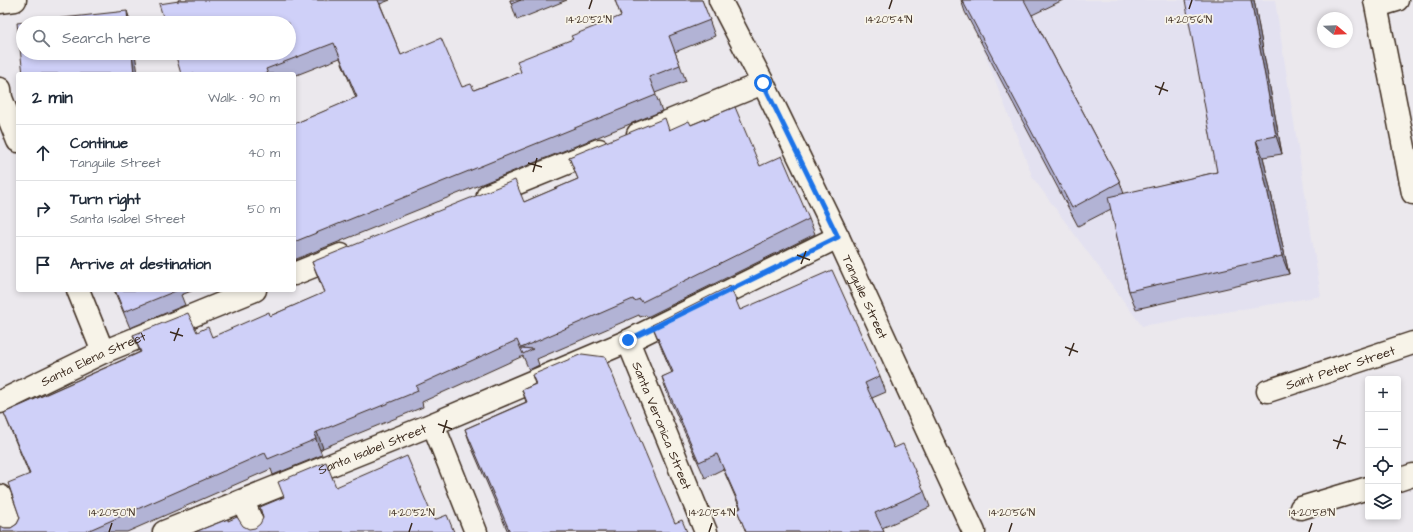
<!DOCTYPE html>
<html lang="en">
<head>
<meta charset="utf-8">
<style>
  body { margin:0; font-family:"Architects Daughter",sans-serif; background:#f2f2f3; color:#1f2937 }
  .controls { position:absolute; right:12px; bottom:12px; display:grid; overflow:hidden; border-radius:4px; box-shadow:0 2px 6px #0003 }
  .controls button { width:36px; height:36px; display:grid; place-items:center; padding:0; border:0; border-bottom:1px solid #e0e1e3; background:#fff; color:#1f2937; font:20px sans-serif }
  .compass { position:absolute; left:1317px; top:12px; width:36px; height:36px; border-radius:50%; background:#fff; box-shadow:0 2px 6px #0003; rotate:109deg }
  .stop { position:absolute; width:12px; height:12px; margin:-9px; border:3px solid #1a73e8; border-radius:50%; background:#fff }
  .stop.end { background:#1a73e8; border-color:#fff; box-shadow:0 1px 4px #0008 }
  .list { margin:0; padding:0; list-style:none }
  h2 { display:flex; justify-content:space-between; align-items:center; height:52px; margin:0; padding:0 16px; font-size:17px }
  h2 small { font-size:13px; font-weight:400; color:#747a83 }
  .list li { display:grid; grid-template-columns:26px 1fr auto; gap:12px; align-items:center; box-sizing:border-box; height:56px; padding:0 16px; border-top:1px solid #e0e1e3 }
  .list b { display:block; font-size:15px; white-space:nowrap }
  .list p { margin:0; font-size:13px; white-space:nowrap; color:#747a83 }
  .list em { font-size:13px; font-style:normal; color:#747a83 }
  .icon { flex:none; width:22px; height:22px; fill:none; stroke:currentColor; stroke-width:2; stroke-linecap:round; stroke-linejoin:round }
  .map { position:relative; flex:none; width:1413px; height:532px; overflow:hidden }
  .search { position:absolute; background:#fff; box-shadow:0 2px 6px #0003; left:16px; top:16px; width:280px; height:44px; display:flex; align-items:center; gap:10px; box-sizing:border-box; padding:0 14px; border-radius:22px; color:#747a83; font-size:15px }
  .panel { position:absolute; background:#fff; box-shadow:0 2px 6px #0003; left:16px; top:72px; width:280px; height:220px; border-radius:4px }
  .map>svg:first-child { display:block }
</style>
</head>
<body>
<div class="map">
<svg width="1413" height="532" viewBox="0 0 1413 532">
  <rect width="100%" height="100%" fill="#ebe8ed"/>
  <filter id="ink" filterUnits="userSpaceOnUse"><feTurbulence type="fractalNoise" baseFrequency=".025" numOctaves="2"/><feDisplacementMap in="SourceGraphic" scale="8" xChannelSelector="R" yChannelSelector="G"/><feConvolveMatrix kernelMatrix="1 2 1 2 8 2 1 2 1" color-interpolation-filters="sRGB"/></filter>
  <g filter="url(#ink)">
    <path fill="#e3e1f0" d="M 964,0 L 1275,0 L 1321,296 L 1142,326 L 1033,178 Z"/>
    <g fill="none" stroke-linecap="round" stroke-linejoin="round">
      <defs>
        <g id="minor">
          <path d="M 1375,0 L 1413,193"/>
          <path d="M 0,2 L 15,0"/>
          <path d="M 1377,6 L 1397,0"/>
          <path id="s1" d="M 763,83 L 838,237 L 974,532"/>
          <path d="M 0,89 L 1,98 L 18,141"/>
          <path d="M 78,290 L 103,352"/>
          <path id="s2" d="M 628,341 L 706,532"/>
          <path id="s3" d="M 1268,391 L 1413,343"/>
          <path d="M 433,424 L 476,532"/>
          <path d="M 1398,480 L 1413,475"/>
          <path d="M 0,496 L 13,532"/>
          <path d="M 243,501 L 256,532"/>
          <path d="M 1301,508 L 1368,488"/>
          <path id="s4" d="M 164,532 L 433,424 L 628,341 L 838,237"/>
        </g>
        <g id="tertiary">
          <path d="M 638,134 L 763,83 L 720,0"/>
          <path d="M 488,195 L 599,150"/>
          <path d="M 294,274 L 341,255"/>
          <path id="s5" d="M 0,402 L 103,352 L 255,290"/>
        </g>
      </defs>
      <use href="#minor" stroke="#3b2a1e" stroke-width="25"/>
      <use href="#tertiary" stroke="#3b2a1e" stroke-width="25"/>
      <use href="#minor" stroke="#f7f3e8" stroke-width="22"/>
      <use href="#tertiary" stroke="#f7f3e8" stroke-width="22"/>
    </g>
    <g fill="#b2b3d5" stroke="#3b2a1e">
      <path d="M 178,0 L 390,0 L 380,4 L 401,55 L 462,87 L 474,90 L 521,72 L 572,39 L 621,16 L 615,0 L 702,0 L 715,36 L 675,52 L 686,81 L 655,93 L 662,111 L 294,260 L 294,124 L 356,98 L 340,58 L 294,76 L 294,74 L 181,74 Z"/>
      <path d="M 510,0 L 567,0 L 517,20 Z"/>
      <path d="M 961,0 L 1063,0 L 1032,15 L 1120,182 L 1124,194 L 1217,172 L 1254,0 L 1282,154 L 1263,157 L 1289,274 L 1136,309 L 1129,291 L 1111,209 L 1078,226 L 965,12 Z"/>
      <path d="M 691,125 L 760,166 L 809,219 L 815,234 L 647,317 L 646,315 L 640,317 L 639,315 L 537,359 L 539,365 L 529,370 L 523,356 L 422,402 L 423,407 L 323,448 L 320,450 L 322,455 L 273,475 L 271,469 L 127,532 L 0,532 L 5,528 L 11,528 L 17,524 L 20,518 L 29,474 L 10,428 L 4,413 L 140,352 L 133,335 L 197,332 L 212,337 L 270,316 L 324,293 L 312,262 L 524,202 L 578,179 L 569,157 L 669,130 Z"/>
      <path d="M 114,290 L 194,290 L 181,295 L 185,305 L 130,328 Z"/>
      <path d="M 740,310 L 880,376 L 886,392 L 872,398 L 894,448 L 924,491 L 930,507 L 882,528 L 884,532 L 746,532 L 737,510 L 740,508 L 723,469 L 705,478 L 667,393 L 662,377 L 672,373 L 658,340 L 652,325 Z"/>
      <path d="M 532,375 L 675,523 L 687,532 L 508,532 L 471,446 L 465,429 L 526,402 L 522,390 L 535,384 Z"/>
    </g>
    <g fill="#9192ae" stroke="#3b2a1e">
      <path d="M 1251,0 L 1254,0 L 1282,154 L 1276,136 Z"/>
      <path d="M 127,11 L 131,23 L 128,23 Z"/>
      <path d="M 132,53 L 135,53 L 138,74 L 134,74 Z"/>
      <path d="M 1256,140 L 1263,157 L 1289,274 L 1282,256 Z"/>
      <path d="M 317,432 L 323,448 L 320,450 L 314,434 Z"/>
    </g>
    <g fill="#cfd0f8" stroke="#3b2a1e">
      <path d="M 178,0 L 378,0 L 401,55 L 441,38 L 462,87 L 471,84 L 474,90 L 521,72 L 517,61 L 573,39 L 571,36 L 621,16 L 615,0 L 702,0 L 710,20 L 669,36 L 680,65 L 649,77 L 656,95 L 294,242 L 294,124 L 357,97 L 334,43 L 266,69 L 268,74 L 181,74 L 175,53 L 289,53 L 289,23 L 165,23 L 159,4 L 179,1 Z"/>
      <path d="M 510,0 L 521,0 L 511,4 Z"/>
      <path d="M 962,0 L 1024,0 L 1120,182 L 1072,208 Z"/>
      <path d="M 1185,0 L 1251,0 L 1276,136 L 1256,140 L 1282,256 L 1129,291 L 1108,197 L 1217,172 Z"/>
      <path d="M 127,11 L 128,23 L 23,23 L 23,53 L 132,53 L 134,74 L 23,74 L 17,23 Z"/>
      <path d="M 735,107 L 760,166 L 782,156 L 809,219 L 642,302 L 640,299 L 634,301 L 633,299 L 521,348 L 533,349 L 523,354 L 517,340 L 416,386 L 418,391 L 317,432 L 314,434 L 316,439 L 268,459 L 265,453 L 85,532 L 0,532 L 0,526 L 5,528 L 11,528 L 17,524 L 20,518 L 8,483 L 30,474 L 4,413 L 141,352 L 133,335 L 188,313 L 197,332 L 208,327 L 212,337 L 269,312 L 270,316 L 325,292 L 312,262 L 515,180 L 524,202 L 578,179 L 569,157 L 665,118 L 669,130 L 689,121 L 691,125 Z"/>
      <path d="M 832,270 L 880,376 L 865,383 L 894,448 L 903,444 L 924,491 L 875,513 L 884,532 L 746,532 L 737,510 L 741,508 L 717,454 L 699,462 L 662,377 L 673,372 L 652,325 L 730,286 L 740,310 Z"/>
      <path d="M 115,290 L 178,290 L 124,312 Z"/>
      <path d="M 582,354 L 605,357 L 675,523 L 682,520 L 687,532 L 510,532 L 465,429 L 527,402 L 522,390 L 536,384 L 532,375 Z"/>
      <path d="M 407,456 L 434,520 L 447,515 L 454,532 L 195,532 L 228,519 L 228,521 L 237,517 L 243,526 L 249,529 L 255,528 L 260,524 L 263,518 L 260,507 L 284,497 L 278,482 L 326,462 L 336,487 Z"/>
    </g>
  </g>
  <g fill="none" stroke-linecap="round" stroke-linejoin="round" filter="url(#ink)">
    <path stroke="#1a73e8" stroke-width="5" d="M 628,340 L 838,237 L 763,83"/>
  </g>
  <path fill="none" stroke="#3b2a1e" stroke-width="1.5" d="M 589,9 L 592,0M 889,9 L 892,0M 1189,9 L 1192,0M 1155,86 L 1168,91M 1159,95 L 1164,82M 528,163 L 542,167M 533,172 L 537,158M 797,255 L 810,260M 801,264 L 806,251M 170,332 L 183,336M 174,341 L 179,328M 1065,347 L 1078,352M 1069,356 L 1074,343M 438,424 L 452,429M 443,433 L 447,420M 1333,440 L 1346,444M 1337,449 L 1342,435M 109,532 L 112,523M 409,532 L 412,523M 709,532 L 712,523M 1009,532 L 1012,523M 1309,532 L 1312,523"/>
  <g text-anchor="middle" stroke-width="3.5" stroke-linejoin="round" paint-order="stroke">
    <g font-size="13" fill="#3b2a1e" stroke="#f7f3e8">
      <text dy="5" stroke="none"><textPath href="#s1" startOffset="237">Tanguile Street</textPath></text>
      <text dy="5" stroke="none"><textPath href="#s5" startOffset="103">Santa Elena Street</textPath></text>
      <text dy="5" stroke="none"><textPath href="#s3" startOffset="76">Saint Peter Street</textPath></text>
      <text dy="5" stroke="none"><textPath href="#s2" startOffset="91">Santa Veronica Street</textPath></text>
      <text dy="5" stroke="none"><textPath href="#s4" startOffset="224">Santa Isabel Street</textPath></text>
    </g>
  </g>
  <g font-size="10" text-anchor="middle" fill="#3b2a1e" stroke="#f7f3e8" stroke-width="3.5" stroke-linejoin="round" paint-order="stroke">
    <text x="589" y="23">14°20'52"N</text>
    <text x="889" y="23">14°20'54"N</text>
    <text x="1189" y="23">14°20'56"N</text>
    <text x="112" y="516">14°20'50"N</text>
    <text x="412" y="516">14°20'52"N</text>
    <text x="712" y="516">14°20'54"N</text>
    <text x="1012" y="516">14°20'56"N</text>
    <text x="1312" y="516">14°20'58"N</text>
  </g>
</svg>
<div class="controls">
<button>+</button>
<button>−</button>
<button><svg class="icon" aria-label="locate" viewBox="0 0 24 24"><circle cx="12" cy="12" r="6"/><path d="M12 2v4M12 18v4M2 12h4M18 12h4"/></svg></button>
<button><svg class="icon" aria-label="layers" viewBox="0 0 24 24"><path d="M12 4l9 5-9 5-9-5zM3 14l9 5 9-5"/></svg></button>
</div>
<svg class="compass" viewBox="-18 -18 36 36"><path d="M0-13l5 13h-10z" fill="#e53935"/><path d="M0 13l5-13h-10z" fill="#747a83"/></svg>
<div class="stop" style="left:763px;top:83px"></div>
<div class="stop end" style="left:628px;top:340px"></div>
<div class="search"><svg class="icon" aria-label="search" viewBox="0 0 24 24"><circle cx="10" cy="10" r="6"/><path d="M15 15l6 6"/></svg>Search here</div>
<section class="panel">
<h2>2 min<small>Walk · 90 m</small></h2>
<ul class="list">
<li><svg class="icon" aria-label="ahead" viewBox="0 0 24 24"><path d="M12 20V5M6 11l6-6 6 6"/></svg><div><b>Continue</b><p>Tanguile Street</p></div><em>40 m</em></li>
<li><svg class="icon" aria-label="right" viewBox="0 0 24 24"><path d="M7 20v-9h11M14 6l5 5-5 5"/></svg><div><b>Turn right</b><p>Santa Isabel Street</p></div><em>50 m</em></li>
<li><svg class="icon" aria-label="arrive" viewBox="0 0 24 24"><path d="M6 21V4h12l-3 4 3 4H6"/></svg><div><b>Arrive at destination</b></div></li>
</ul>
</section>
</div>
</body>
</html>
